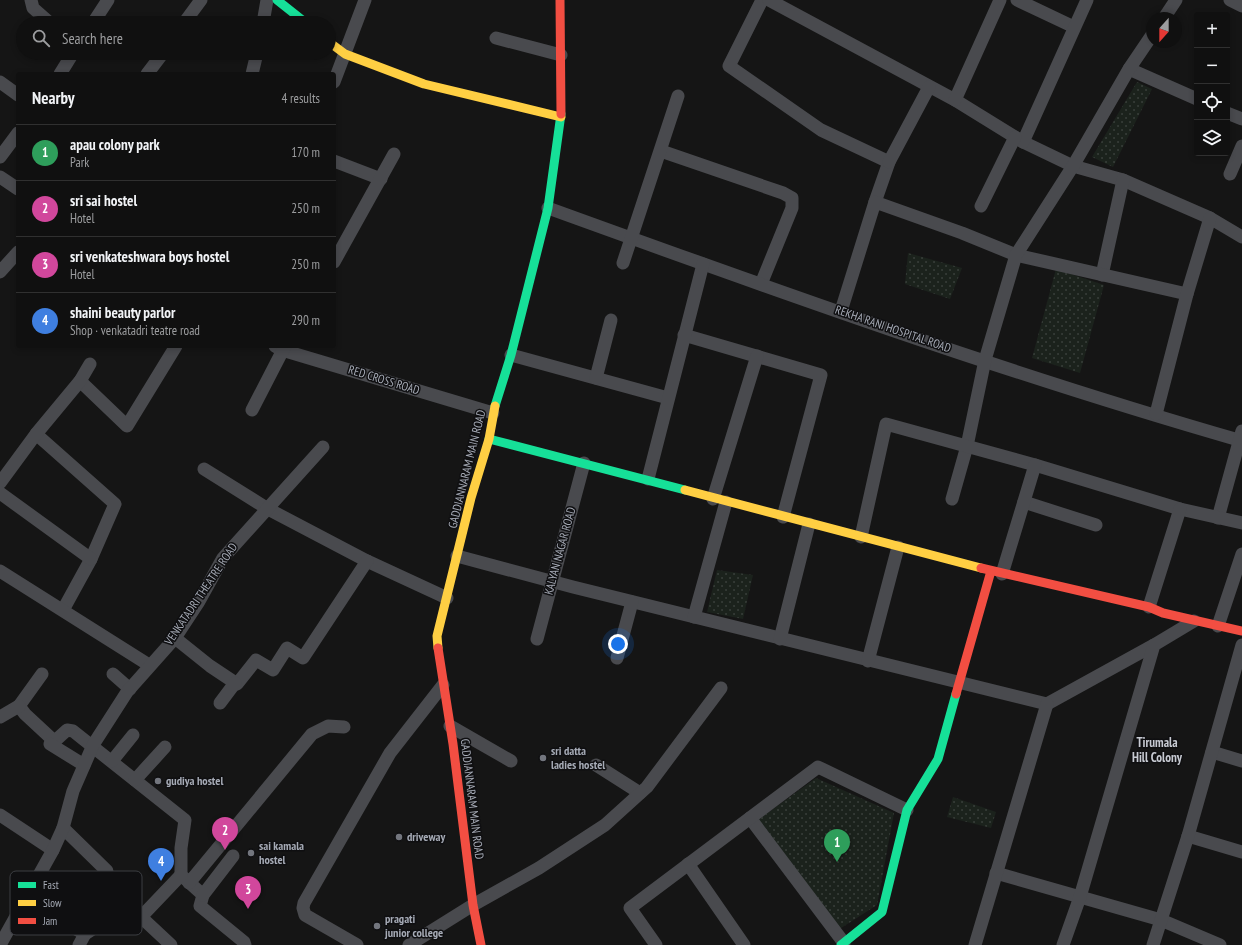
<!DOCTYPE html>
<html lang="en">
<head>
<meta charset="utf-8">
<style>
  body { margin:0; font-family:"PT Sans Narrow",sans-serif; background:#191919; color:#f1f3f6 }
  .controls { position:absolute; right:12px; top:12px; display:grid; overflow:hidden; border-radius:4px; box-shadow:0 2px 6px #0003 }
  .controls button { width:36px; height:36px; display:grid; place-items:center; padding:0; border:0; border-bottom:1px solid #303030; background:#101010; color:#f1f3f6; font:20px sans-serif }
  .compass { position:absolute; left:1146px; top:12px; width:36px; height:36px; border-radius:50%; background:#101010; box-shadow:0 2px 6px #0003; rotate:201deg }
  .you { position:absolute; left:618px; top:644px; width:14px; height:14px; margin:-10px; border:3px solid #fff; border-radius:50%; background:#1a73e8; box-shadow:0 0 0 6px #1a73e833 }
  .badge { display:grid; place-items:center; width:26px; height:26px; border-radius:50%; background:#73767e; color:#fff; font-size:13px; font-weight:700 }
  .pin { position:absolute; translate:-50% -33px; filter:drop-shadow(0 1px 2px #0008) }
  .pin::after { content:''; position:absolute; top:21px; width:14px; height:12px; background:inherit; clip-path:polygon(0 0,100% 0,50% 100%) }
  .list { margin:0; padding:0; list-style:none }
  h2 { display:flex; justify-content:space-between; align-items:center; height:52px; margin:0; padding:0 16px; font-size:17px }
  h2 small { font-size:13px; font-weight:400; color:#9c9d9f }
  .list li { display:grid; grid-template-columns:26px 1fr auto; gap:12px; align-items:center; box-sizing:border-box; height:56px; padding:0 16px; border-top:1px solid #303030 }
  .list b { display:block; font-size:15px; white-space:nowrap }
  .list p { margin:0; font-size:13px; white-space:nowrap; color:#9c9d9f }
  .list em { font-size:13px; font-style:normal; color:#9c9d9f }
  .icon { flex:none; width:22px; height:22px; fill:none; stroke:currentColor; stroke-width:2; stroke-linecap:round; stroke-linejoin:round }
  .map { position:relative; flex:none; width:1242px; height:945px; overflow:hidden }
  .search { position:absolute; background:#101010; box-shadow:0 2px 6px #0003; left:16px; top:16px; width:320px; height:44px; display:flex; align-items:center; gap:10px; box-sizing:border-box; padding:0 14px; border-radius:22px; color:#9c9d9f; font-size:15px }
  .panel { position:absolute; background:#101010; box-shadow:0 2px 6px #0003; left:16px; top:72px; width:320px; height:276px; border-radius:4px }
  .map>svg:first-child { display:block }
</style>
</head>
<body>
<div class="map">
<svg width="1242" height="945" viewBox="0 0 1242 945">
  <defs>
    <pattern id="park-dots" width="8" height="8" patternUnits="userSpaceOnUse"><rect width="8" height="8" fill="#1b221c"/><path d="M2 2h.1M6 6h.1" fill="none" stroke="#393f3b" stroke-width="1.8" stroke-linecap="round"/></pattern>
  </defs>
  <rect width="100%" height="100%" fill="#151515"/>
  <g fill="url(#park-dots)">
    <path d="M 1137,82 L 1152,89 L 1113,167 L 1092,157 Z"/>
    <path d="M 908,253 L 962,268 L 950,299 L 905,284 Z"/>
    <path d="M 1056,269 L 1104,285 L 1080,373 L 1032,358 Z"/>
    <path d="M 717,570 L 753,575 L 743,619 L 707,612 Z"/>
    <path d="M 816,778 L 894,813 L 877,905 L 838,930 L 758,820 Z"/>
    <path d="M 953,797 L 996,812 L 991,828 L 947,817 Z"/>
  </g>
  <g fill="none" stroke-linecap="round" stroke-linejoin="round">
    <g stroke="#494a4e" stroke-width="13">
      <path d="M 31,0 L 33,8 L 50,23"/>
      <path d="M 762,0 L 729,66 L 821,130 L 889,162 L 875,202"/>
      <path d="M 769,0 L 955,100 L 1023,142 L 1073,166 L 1123,180 L 1210,218 L 1242,237"/>
      <path d="M 1017,0 L 1074,27"/>
      <path d="M 1230,0 L 1242,6"/>
      <path d="M 1164,18 L 1176,0"/>
      <path d="M 93,23 L 108,0"/>
      <path d="M 184,23 L 201,0"/>
      <path d="M 263,23 L 267,0"/>
      <path d="M 496,38 L 561,55"/>
      <path d="M 1129,69 L 1197,99"/>
      <path d="M 60,74 L 73,53"/>
      <path d="M 147,74 L 163,53"/>
      <path d="M 252,74 L 257,53"/>
      <path d="M 0,82 L 18,95"/>
      <path d="M 334,82 L 365,0"/>
      <path d="M 955,100 L 1000,0"/>
      <path d="M 1227,113 L 1242,119"/>
      <path d="M 1023,142 L 1087,0"/>
      <path d="M 661,151 L 783,193 L 792,198 L 792,208 L 761,284"/>
      <path d="M 0,157 L 18,133"/>
      <path d="M 334,161 L 381,179"/>
      <path d="M 889,162 L 929,87"/>
      <path d="M 1230,174 L 1242,146"/>
      <path d="M 0,177 L 18,189"/>
      <path d="M 981,206 L 1015,137"/>
      <path d="M 548,208 C 777,291 1008,374 1242,441"/>
      <path d="M 334,262 L 394,154"/>
      <path d="M 623,263 L 678,96"/>
      <path d="M 0,272 L 18,252"/>
      <path d="M 1102,275 L 1123,180"/>
      <path d="M 841,311 L 875,202 L 962,233 L 1016,255 L 1187,294"/>
      <path d="M 684,335 L 821,375 L 783,517"/>
      <path d="M 275,346 L 282,350 L 493,413"/>
      <path d="M 511,355 L 668,398"/>
      <path d="M 596,378 L 611,320"/>
      <path d="M 80,381 L 127,426 L 176,346"/>
      <path d="M 252,410 L 285,346"/>
      <path d="M 1156,414 L 1187,294 L 1210,218"/>
      <path d="M 36,434 L 115,504 L 91,559 L 63,610"/>
      <path d="M 204,469 L 268,509 L 367,561 L 447,598"/>
      <path d="M 648,479 L 703,264"/>
      <path d="M 0,483 L 36,434 L 80,381 L 90,364"/>
      <path d="M 0,493 L 91,559"/>
      <path d="M 713,499 L 757,356"/>
      <path d="M 952,499 L 967,446 L 985,360 L 1016,255 L 1073,166 L 1129,69 L 1152,35"/>
      <path d="M 1024,502 L 1096,525"/>
      <path d="M 1218,518 L 1242,431"/>
      <path d="M 861,537 L 886,424 L 1035,465 L 1180,509 L 1242,523"/>
      <path d="M 457,556 L 573,587 L 1047,704 L 1154,645"/>
      <path d="M 0,571 L 149,665"/>
      <path d="M 1002,574 L 1035,465"/>
      <path d="M 1149,607 L 1180,509"/>
      <path d="M 694,617 L 726,502"/>
      <path d="M 1218,626 L 1242,554"/>
      <path d="M 175,638 L 210,666 L 237,684 L 256,660 L 273,670 L 287,648 L 303,658 L 367,561"/>
      <path d="M 537,639 L 584,463"/>
      <path d="M 780,639 L 809,524"/>
      <path d="M 617,658 L 632,602"/>
      <path d="M 868,661 L 898,547"/>
      <path d="M 42,674 L 19,706 L 25,714 L 53,740 L 56,740 L 67,730 L 73,731 L 185,820 L 181,848 L 181,875 L 203,895 L 200,906 L 244,942 L 245,945"/>
      <path d="M 113,674 L 130,689"/>
      <path d="M 220,703 L 235,683"/>
      <path d="M 0,717 L 19,706"/>
      <path d="M 450,726 L 511,761"/>
      <path d="M 50,744 L 84,765"/>
      <path d="M 1212,752 L 1242,761"/>
      <path d="M 112,761 L 133,735"/>
      <path d="M 596,765 L 640,793"/>
      <path d="M 135,780 L 165,747"/>
      <path d="M 0,815 L 53,850"/>
      <path d="M 750,818 L 844,943"/>
      <path d="M 63,828 L 107,871"/>
      <path d="M 1188,836 L 1242,852"/>
      <path d="M 688,864 L 744,945"/>
      <path d="M 996,873 L 1161,920 L 1220,945"/>
      <path d="M 189,883 L 312,734 L 328,726 L 344,727"/>
      <path d="M 203,895 L 233,856"/>
      <path d="M 24,900 L 85,934"/>
      <path d="M 141,917 L 181,875"/>
      <path d="M 0,945 L 53,850 L 63,828 L 73,791 L 93,745 L 127,692 L 175,638 L 198,603 L 223,558 L 323,447"/>
      <path d="M 79,945 L 85,934 L 127,906 L 141,917 L 171,945"/>
      <path d="M 357,945 L 305,915 L 303,908 L 304,903 L 390,753 L 443,685"/>
      <path d="M 409,945 L 473,905 L 539,868 L 605,825 L 647,787 L 721,688"/>
      <path d="M 656,945 L 630,908 L 818,767 L 907,810"/>
      <path d="M 975,945 L 1047,704"/>
      <path d="M 1063,945 L 1080,897 L 1154,645 L 1194,621"/>
      <path d="M 1153,945 L 1188,836 L 1242,645"/>
    </g>
    <g stroke="#16e098" stroke-width="9">
      <path d="M 277,0 L 306,23"/>
      <path d="M 495,406 L 511,355 L 548,208 L 561,114"/>
      <path d="M 489,439 L 685,490"/>
      <path d="M 841,945 L 882,912 L 907,810 L 938,759 L 956,694"/>
    </g>
    <g stroke="#ffcf43" stroke-width="9">
      <path d="M 329,42 L 345,54 L 424,84 L 561,117"/>
      <path d="M 685,490 L 981,568"/>
      <path d="M 438,648 L 437,636 L 471,498 L 489,439 L 495,406"/>
    </g>
    <g stroke="#f24e42" stroke-width="9">
      <path d="M 560,0 L 561,114"/>
      <path d="M 981,568 L 1149,607 L 1163,613 L 1242,631"/>
      <path d="M 438,648 L 453,744 L 473,905 L 481,945"/>
      <path d="M 956,694 L 991,571"/>
    </g>
  </g>
  <g fill="#73767e" stroke="#0f0f11" stroke-width="1.5">
    <circle cx="543" cy="758" r="4"/>
    <circle cx="158" cy="781" r="4"/>
    <circle cx="399" cy="837" r="4"/>
    <circle cx="251" cy="853" r="4"/>
    <circle cx="377" cy="926" r="4"/>
  </g>
  <g text-anchor="middle" stroke-width="3" stroke-linejoin="round" paint-order="stroke">
    <g font-size="12" fill="#a6abb6" stroke="#0f0f11">
      <text transform="translate(893 329) rotate(19)" y="4">REKHA RANI HOSPITAL ROAD</text>
      <text transform="translate(384 380) rotate(17)" y="4">RED CROSS ROAD</text>
      <text transform="translate(467 469) rotate(-76)" y="4">GADDIANNARAM MAIN ROAD</text>
      <text transform="translate(560 551) rotate(-75)" y="4">KALYAN NAGAR ROAD</text>
      <text transform="translate(201 594) rotate(-56)" y="4">VENKATADRI THEATRE ROAD</text>
      <text transform="translate(472 799) rotate(83)" y="4">GADDIANNARAM MAIN ROAD</text>
    </g>
    <g font-size="12" font-weight="bold" fill="#a6abb6" stroke="#0f0f11" text-anchor="start">
      <text x="551" y="755">sri datta<tspan x="551" dy="14">ladies hostel</tspan></text>
      <text x="166" y="785">gudiya hostel</text>
      <text x="407" y="841">driveway</text>
      <text x="259" y="850">sai kamala<tspan x="259" dy="14">hostel</tspan></text>
      <text x="385" y="923">pragati<tspan x="385" dy="14">junior college</tspan></text>
    </g>
    <g font-size="13" font-weight="bold" fill="#c7cad2" stroke="#0f0f11">
      <text x="1157" y="747">Tirumala<tspan x="1157" dy="15">Hill Colony</tspan></text>
    </g>
  </g>
  <rect x="10" y="871" width="132" height="64" rx="6" fill="#0f0f11" stroke="#3c3e43" stroke-width="1"/>
  <rect x="18" y="882" width="18" height="6" fill="#16e098"/>
  <rect x="18" y="900" width="18" height="6" fill="#ffcf43"/>
  <rect x="18" y="918" width="18" height="6" fill="#f24e42"/>
  <g font-size="11" fill="#a6abb6">
    <text x="43" y="889">Fast</text>
    <text x="43" y="907">Slow</text>
    <text x="43" y="925">Jam</text>
  </g>
</svg>
<div class="controls">
<button>+</button>
<button>−</button>
<button><svg class="icon" aria-label="locate" viewBox="0 0 24 24"><circle cx="12" cy="12" r="6"/><path d="M12 2v4M12 18v4M2 12h4M18 12h4"/></svg></button>
<button><svg class="icon" aria-label="layers" viewBox="0 0 24 24"><path d="M12 4l9 5-9 5-9-5zM3 14l9 5 9-5"/></svg></button>
</div>
<svg class="compass" viewBox="-18 -18 36 36"><path d="M0-13l5 13h-10z" fill="#e53935"/><path d="M0 13l5-13h-10z" fill="#9c9d9f"/></svg>
<div class="you"></div>
<div class="pin badge" style="left:837px;top:862px;background:#2e9e5b">1</div>
<div class="pin badge" style="left:225px;top:850px;background:#d1479c">2</div>
<div class="pin badge" style="left:248px;top:909px;background:#d1479c">3</div>
<div class="pin badge" style="left:161px;top:881px;background:#3f7fe0">4</div>
<div class="search"><svg class="icon" aria-label="search" viewBox="0 0 24 24"><circle cx="10" cy="10" r="6"/><path d="M15 15l6 6"/></svg>Search here</div>
<section class="panel">
<h2>Nearby<small>4 results</small></h2>
<ul class="list">
<li><span class="badge" style="background:#2e9e5b">1</span><div><b>apau colony park</b><p>Park</p></div><em>170 m</em></li>
<li><span class="badge" style="background:#d1479c">2</span><div><b>sri sai hostel</b><p>Hotel</p></div><em>250 m</em></li>
<li><span class="badge" style="background:#d1479c">3</span><div><b>sri venkateshwara boys hostel</b><p>Hotel</p></div><em>250 m</em></li>
<li><span class="badge" style="background:#3f7fe0">4</span><div><b>shaini beauty parlor</b><p>Shop · venkatadri teatre road</p></div><em>290 m</em></li>
</ul>
</section>
</div>
</body>
</html>
